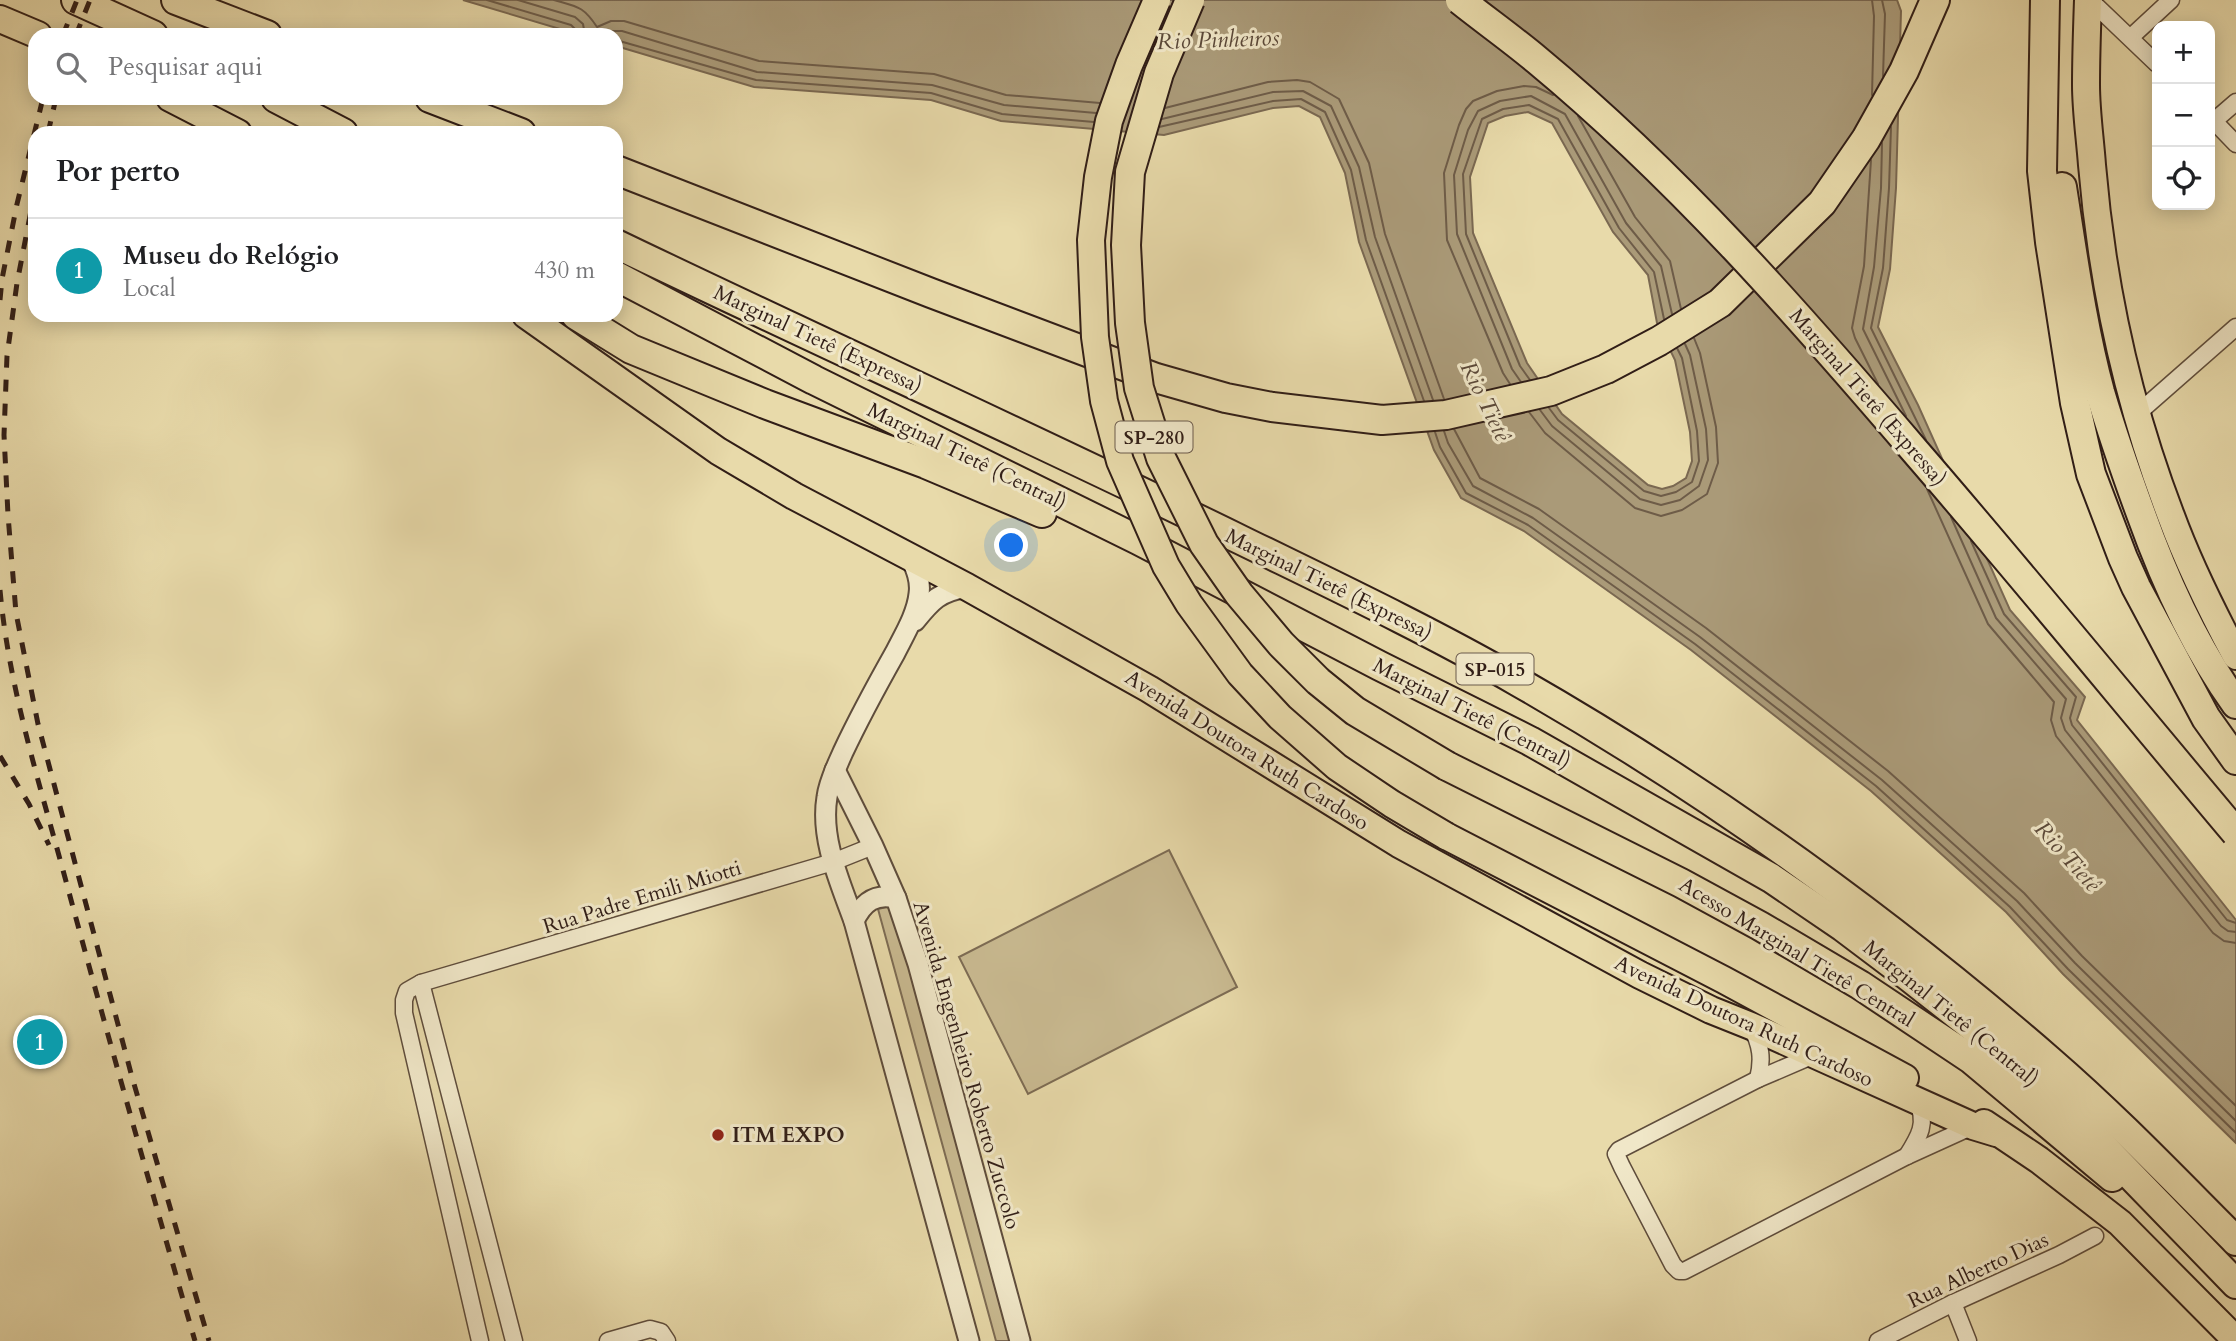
<!DOCTYPE html>
<html lang="pt">
<head>
<meta charset="utf-8">
<style>
  body { margin:0; font-family:Cardo,serif; background:#f2f2f2; color:#202124 }
  .controls { position:absolute; right:21px; top:21px; display:grid; overflow:hidden; border-radius:14px; box-shadow:0 4px 18px #0003 }
  .controls button { width:63px; height:63px; display:grid; place-items:center; padding:0; border:0; border-bottom:2px solid #e0e0e0; background:#fff; color:#202124; font:35px sans-serif }
  .you { position:absolute; left:1012px; top:546px; width:24px; height:24px; margin:-18px; border:5px solid #fff; border-radius:50%; background:#1a73e8; box-shadow:0 0 0 10px #1a73e833 }
  .badge { display:grid; place-items:center; width:46px; height:46px; border-radius:50%; background:#ea580c; color:#fff; font-size:23px; font-weight:700 }
  .pin { position:absolute; translate:-50% -50%; border:4px solid #fff; box-shadow:0 2px 7px #0006 }
  .list { margin:0; padding:0; list-style:none }
  h2 { display:flex; justify-content:space-between; align-items:center; height:91px; margin:0; padding:0 28px; font-size:30px }
  h2 small { font-size:23px; font-weight:400; color:#757577 }
  .list li { display:grid; grid-template-columns:46px 1fr auto; gap:21px; align-items:center; box-sizing:border-box; height:105px; padding:0 28px; border-top:2px solid #e0e0e0 }
  .list b { display:block; font-size:26px; white-space:nowrap }
  .list p { margin:0; font-size:23px; white-space:nowrap; color:#757577 }
  .list em { font-size:23px; font-style:normal; color:#757577 }
  .icon { flex:none; width:38px; height:38px; fill:none; stroke:currentColor; stroke-width:2; stroke-linecap:round; stroke-linejoin:round }
  .map { position:relative; flex:none; width:2236px; height:1341px; overflow:hidden }
  .search { position:absolute; background:#fff; box-shadow:0 4px 18px #0003; left:28px; top:28px; width:595px; height:77px; display:flex; align-items:center; gap:18px; box-sizing:border-box; padding:0 24px; border-radius:21px; color:#757577; font-size:26px }
  .panel { position:absolute; background:#fff; box-shadow:0 4px 18px #0003; left:28px; top:126px; width:595px; height:196px; border-radius:21px }
  .map>svg:first-child { display:block }
</style>
</head>
<body>
<div class="map">
<svg width="2236" height="1341" viewBox="0 0 2236 1341">
  <rect width="100%" height="100%" fill="#e8daaa"/>
  <filter id="stains"><feTurbulence type="fractalNoise" baseFrequency=".00286" numOctaves="4"/><feColorMatrix values="0 0 0 0 .2 0 0 0 0 .09 0 0 0 0 .02 0 0 0 .5 -.17"/></filter>
  <radialGradient id="worn" r=".72"><stop offset=".6" stop-color="#630" stop-opacity="0"/><stop offset="1" stop-color="#630" stop-opacity=".3"/></radialGradient>
  <g fill="#c9ba91" stroke="#7d6c54" stroke-width="2">
    <path d="M 1169,850 L 1237,987 L 1028,1094 L 959,957 Z"/>
    <path d="M 895,905 L 1014,1341 L 996,1341 L 878,909 Z"/>
  </g>
  <path fill="#aa9a78" stroke="#7a6851" stroke-width="2" fill-rule="evenodd" d="M 463,0 L 1897,0 L 1901,11 L 1896,188 L 1890,269 L 1878,327 L 1918,405 L 2010,610 L 2085,697 L 2077,720 L 2236,920 L 2236,1143 L 2063,974 L 2006,912 L 1871,791 L 1691,650 L 1524,531 L 1461,498 L 1434,450 L 1359,242 L 1345,173 L 1320,117 L 1299,106 L 1273,108 L 1164,135 L 1001,121 L 931,100 L 754,87 L 616,46 L 616,35 L 580,35 ZM 1528,112 L 1552,123 L 1613,232 L 1648,275 L 1657,323 L 1675,360 L 1690,432 L 1692,461 L 1686,478 L 1673,486 L 1662,489 L 1648,485 L 1562,414 L 1527,363 L 1473,233 L 1470,177 L 1488,123 L 1505,116 Z"/>
  <g fill="none" stroke-linecap="round" stroke-linejoin="round">
    <g stroke="#6e5c48" stroke-width="2">
      <path d="M 487,0 L 571,25 L 575,29 L 576,35"/>
      <path d="M 518,0 L 575,17 L 583,24 L 585,35"/>
      <path d="M 554,0 C 578,7 583,6 597,27 L 611,21 L 624,21 L 759,61 L 934,74 L 1006,95 L 1100,103"/>
      <path d="M 1872,0 L 1874,16 L 1872,95"/>
      <path d="M 1882,0 L 1885,14 L 1883,76"/>
      <path d="M 606,35 L 613,31 L 622,31 L 757,72 L 932,85 L 1004,105 L 1096,113"/>
      <path d="M 616,40 L 756,80 L 931,93 L 1002,114 L 1094,122"/>
      <path d="M 1165,108 L 1268,82 L 1297,80 L 1310,82 L 1339,99 L 1369,163 L 1385,234 L 1444,399"/>
      <path d="M 1578,116 L 1635,217 L 1670,261 L 1681,309"/>
      <path d="M 1162,119 L 1273,92 L 1303,91 L 1331,106 L 1359,167 L 1375,237 L 1433,400"/>
      <path d="M 1159,127 L 1273,101 L 1301,99 L 1325,112 L 1351,170 L 1366,240 L 1424,401"/>
      <path d="M 1891,127 L 1889,188 L 1883,268 L 1871,328 L 1926,440"/>
      <path d="M 1882,143 L 1881,188 L 1874,267 L 1863,329 L 1906,416"/>
      <path d="M 1871,160 L 1864,266 L 1852,328 L 1855,338 L 1878,384"/>
      <path d="M 1530,380 L 1520,366 L 1466,234 L 1463,174 L 1482,119 L 1503,109 L 1529,105 L 1558,119 L 1619,228 L 1654,272 L 1664,319"/>
      <path d="M 1521,382 L 1512,369 L 1457,234 L 1454,175 L 1468,130 L 1478,111 L 1500,101 L 1531,96 L 1565,114 L 1626,223 L 1661,266 L 1672,314"/>
      <path d="M 1510,384 L 1503,373 L 1447,240 L 1444,173 L 1459,125 L 1466,109 L 1473,101 L 1497,91 L 1524,86 L 1536,87 L 1553,95"/>
      <path d="M 1549,408 L 1558,420 L 1644,491 L 1661,496 L 1676,492 L 1692,482 L 1699,461 L 1697,431 L 1682,358 L 1677,348"/>
      <path d="M 1540,410 L 1552,426 L 1640,499 L 1661,505 L 1680,500 L 1699,486 L 1708,460 L 1706,429 L 1690,355 L 1685,344"/>
      <path d="M 1529,412 L 1545,433 L 1635,508 L 1661,516 L 1682,510 L 1707,494 L 1718,463 L 1716,427 L 1700,353 L 1694,338"/>
      <path d="M 1454,429 L 1480,478 L 1539,509 L 1706,628 L 1888,771 L 2024,893 L 2082,956 L 2236,1106"/>
      <path d="M 1444,431 L 1448,443 L 1473,486 L 1533,518 L 1700,637 L 1882,780 L 2017,901 L 2075,963 L 2236,1121"/>
      <path d="M 1435,432 L 1440,447 L 1466,493 L 1528,525 L 1695,644 L 1876,786 L 2010,907 L 2068,969 L 2236,1133"/>
      <path d="M 1927,489 L 1988,624 L 2054,702 L 2051,720 L 2056,736 L 2213,933 L 2224,941 L 2236,943"/>
      <path d="M 1951,517 L 1996,618 L 2066,699 L 2061,718 L 2065,730 L 2221,926 L 2228,931 L 2236,932"/>
      <path d="M 1971,541 L 2004,614 L 2076,697 L 2070,718 L 2072,725 L 2227,920 L 2236,923"/>
    </g>
    <defs>
      <g id="minor">
        <path d="M 2090,0 L 2157,64"/>
        <path d="M 2131,37 L 2171,0"/>
        <path d="M 2210,117 L 2236,144"/>
        <path d="M 2214,121 L 2236,102"/>
        <path d="M 2137,414 L 2236,327"/>
        <path d="M 421,983 L 833,862 L 873,846"/>
        <path d="M 1751,1026 C 1761,1045 1763,1059 1758,1079"/>
        <path d="M 1814,1055 L 1758,1079 L 1619,1150 L 1616,1154 L 1622,1167 L 1673,1265 L 1679,1271 L 1684,1271 L 1907,1156 L 1973,1126"/>
        <path d="M 1907,1156 C 1919,1137 1928,1123 1917,1101"/>
        <path d="M 1953,1303 L 1968,1341"/>
        <path d="M 480,1341 L 404,1013 L 404,1000 L 407,991 L 421,983 L 514,1341"/>
        <path d="M 608,1341 L 650,1329 L 661,1332 L 667,1341"/>
        <path d="M 1878,1341 L 1953,1303 L 2059,1255 L 2095,1236"/>
      </g>
      <g id="tertiary">
        <path d="M 911,558 C 916,569 921,581 919,594 C 917,614 904,635 895,653 C 877,685 859,718 843,752 C 837,766 829,781 827,797 C 820,839 840,882 854,921 L 969,1341"/>
        <path d="M 915,621 C 932,600 939,592 967,587"/>
        <path d="M 835,770 L 873,846 L 896,898 L 918,964 L 1020,1341"/>
        <path d="M 854,921 C 863,902 875,893 896,898"/>
      </g>
      <g id="trunk">
        <path d="M 2088,0 C 2087,28 2086,57 2086,85 C 2086,111 2090,138 2092,165 C 2102,284 2128,404 2171,516 C 2189,565 2212,611 2236,656"/>
        <path d="M 0,19 L 38,35"/>
        <path d="M 170,98 L 238,133"/>
        <path d="M 526,315 L 718,451 L 794,496 L 967,587 L 1149,689 L 1399,844 L 1640,975 L 1711,1010 L 1751,1026 L 1973,1126 L 1996,1133"/>
        <path d="M 1446,836 L 1724,980 L 1905,1078"/>
        <path d="M 1984,1123 L 2039,1160 L 2120,1223 L 2236,1340"/>
      </g>
      <g id="motorway">
        <path d="M 76,0 L 153,35"/>
        <path d="M 176,0 L 267,35"/>
        <path d="M 2045,0 L 2042,171 L 2050,242 L 2075,403 L 2091,474 L 2123,558 L 2136,587 L 2206,718 L 2236,760"/>
        <path d="M 276,98 L 343,133"/>
        <path d="M 430,98 L 521,133"/>
        <path d="M 616,170 L 931,293 L 1156,378 L 1226,398 L 1272,407 L 1382,420 L 1446,415 L 1551,391 L 1606,369 L 1659,341 L 1720,303 L 1822,203 L 1866,139 L 1904,71 L 1935,0"/>
        <path d="M 2062,187 C 2073,256 2082,325 2100,392 C 2112,433 2126,473 2141,514 C 2165,581 2194,646 2236,704"/>
        <path d="M 616,244 C 824,344 1035,439 1243,541 C 1335,586 1428,630 1517,681 C 1706,789 1885,918 2049,1060 C 2115,1117 2175,1180 2236,1241"/>
        <path d="M 616,276 L 814,380 L 1138,540 L 1380,666 L 1530,741 L 1771,878 L 1843,927 L 1908,976 L 1993,1043 L 2049,1091 L 2236,1284"/>
        <path d="M 576,315 L 631,349 L 765,404 L 926,464 L 1042,513"/>
        <path d="M 1447,766 L 1681,883 L 1760,926 L 1860,985 L 1971,1059 L 2112,1177"/>
      </g>
    </defs>
    <use href="#minor" stroke="#5f4d3c" stroke-width="19"/>
    <use href="#tertiary" stroke="#5f4d3c" stroke-width="23"/>
    <use href="#trunk" stroke="#311e17" stroke-width="30"/>
    <use href="#motorway" stroke="#311e17" stroke-width="32"/>
    <use href="#minor" stroke="#f0e7c8" stroke-width="16"/>
    <use href="#tertiary" stroke="#f0e7c8" stroke-width="19"/>
    <use href="#trunk" stroke="#e8daaa" stroke-width="26"/>
    <use href="#motorway" stroke="#e8daaa" stroke-width="28"/>
    <g stroke="#311e17" stroke-width="5" stroke-dasharray="12 12" stroke-linecap="butt">
      <path d="M 63,35 L 77,0"/>
      <path d="M 76,35 L 90,0"/>
      <path d="M 48,133 L 56,98"/>
      <path d="M 35,190 L 17,283 L 7,356 L 4,435 L 8,515 L 16,613 L 38,724 L 132,1077 L 209,1341"/>
      <path d="M 0,300 L 2,279 L 17,204 L 43,98"/>
      <path d="M 0,590 C 9,690 41,788 67,885 C 108,1037 151,1189 195,1341"/>
      <path d="M 0,756 L 29,804 L 49,845"/>
    </g>
    <defs>
      <path id="trunk-bridge" d="M 1157,0 L 1129,65 L 1109,121 L 1098,177 L 1091,240 L 1095,337 L 1104,401 L 1120,461 L 1166,566 L 1189,604 L 1240,674 L 1280,717 L 1337,767 L 1392,804 L 1446,836"/>
      <g id="motorway-bridge">
        <path d="M 1190,0 L 1159,73 L 1130,172 L 1126,245 L 1130,323 L 1139,388 L 1161,458 L 1204,544 L 1239,594 L 1281,644 L 1318,681 L 1355,711 L 1447,766"/>
        <path d="M 1460,0 C 1485,20 1512,39 1537,60 C 1677,176 1797,313 1915,451 C 2024,577 2129,706 2236,833"/>
      </g>
    </defs>
    <use href="#trunk-bridge" stroke="#311e17" stroke-width="30" stroke-linecap="butt"/>
    <use href="#motorway-bridge" stroke="#311e17" stroke-width="32" stroke-linecap="butt"/>
    <use href="#trunk-bridge" stroke="#e8daaa" stroke-width="26"/>
    <use href="#motorway-bridge" stroke="#e8daaa" stroke-width="28"/>
  </g>
  <circle fill="#8f2418" stroke="#f0e7c8" stroke-width="2.5" cx="718" cy="1135" r="7"/>
  <g text-anchor="middle" stroke-width="6" stroke-linejoin="round" paint-order="stroke">
    <g fill="#f0e7c8" stroke="#6a5a4c" stroke-width="2">
      <rect x="1115.5" y="421.5" width="77" height="31" rx="5"/>
      <rect x="1456.5" y="653.5" width="77" height="31" rx="5"/>
    </g>
    <g font-size="19" font-weight="bold" fill="#311e17">
      <text x="1154" y="444">SP-280</text>
      <text x="1495" y="676">SP-015</text>
    </g>
    <g font-size="21" fill="#311e17" stroke="#f0e7c8">
      <text transform="translate(818 339) rotate(25)" y="7">Marginal Tietê (Expressa)</text>
      <text transform="translate(1868 397) rotate(49)" y="7">Marginal Tietê (Expressa)</text>
      <text transform="translate(967 456) rotate(26)" y="7">Marginal Tietê (Central)</text>
      <text transform="translate(1329 584) rotate(26)" y="7">Marginal Tietê (Expressa)</text>
      <text transform="translate(1472 713) rotate(27)" y="7">Marginal Tietê (Central)</text>
      <text transform="translate(1247 750) rotate(32)" y="7">Avenida Doutora Ruth Cardoso</text>
      <text transform="translate(642 897) rotate(-17)" y="7">Rua Padre Emili Miotti</text>
      <text transform="translate(1797 952) rotate(31)" y="7">Acesso Marginal Tietê Central</text>
      <text transform="translate(1951 1013) rotate(39)" y="7">Marginal Tietê (Central)</text>
      <text transform="translate(1744 1021) rotate(25)" y="7">Avenida Doutora Ruth Cardoso</text>
      <text transform="translate(967 1065) rotate(74)" y="7">Avenida Engenheiro Roberto Zuccolo</text>
      <text transform="translate(1978 1270) rotate(-25)" y="7">Rua Alberto Dias</text>
    </g>
    <g font-size="21" font-weight="bold" fill="#311e17" stroke="#f0e7c8" text-anchor="start">
      <text x="732" y="1142">ITM EXPO</text>
    </g>
    <g font-size="23" font-style="italic" fill="#5b4939" stroke="#f0e7c8">
      <text transform="translate(1218 39) rotate(-2)" y="8">Rio Pinheiros</text>
      <text transform="translate(1486 401) rotate(64)" y="8">Rio Tietê</text>
      <text transform="translate(2068 856) rotate(48)" y="8">Rio Tietê</text>
    </g>
  </g>
  <rect width="100%" height="100%" filter="url(#stains)"/>
  <rect width="100%" height="100%" fill="url(#worn)"/>
</svg>
<div class="controls">
<button>+</button>
<button>−</button>
<button><svg class="icon" aria-label="locate" viewBox="0 0 24 24"><circle cx="12" cy="12" r="6"/><path d="M12 2v4M12 18v4M2 12h4M18 12h4"/></svg></button>
</div>
<div class="you"></div>
<div class="pin badge" style="left:40px;top:1042px;background:#0f9aa8">1</div>
<div class="search"><svg class="icon" aria-label="search" viewBox="0 0 24 24"><circle cx="10" cy="10" r="6"/><path d="M15 15l6 6"/></svg>Pesquisar aqui</div>
<section class="panel">
<h2>Por perto<small></small></h2>
<ul class="list">
<li><span class="badge" style="background:#0f9aa8">1</span><div><b>Museu do Relógio</b><p>Local</p></div><em>430 m</em></li>
</ul>
</section>
</div>
</body>
</html>
